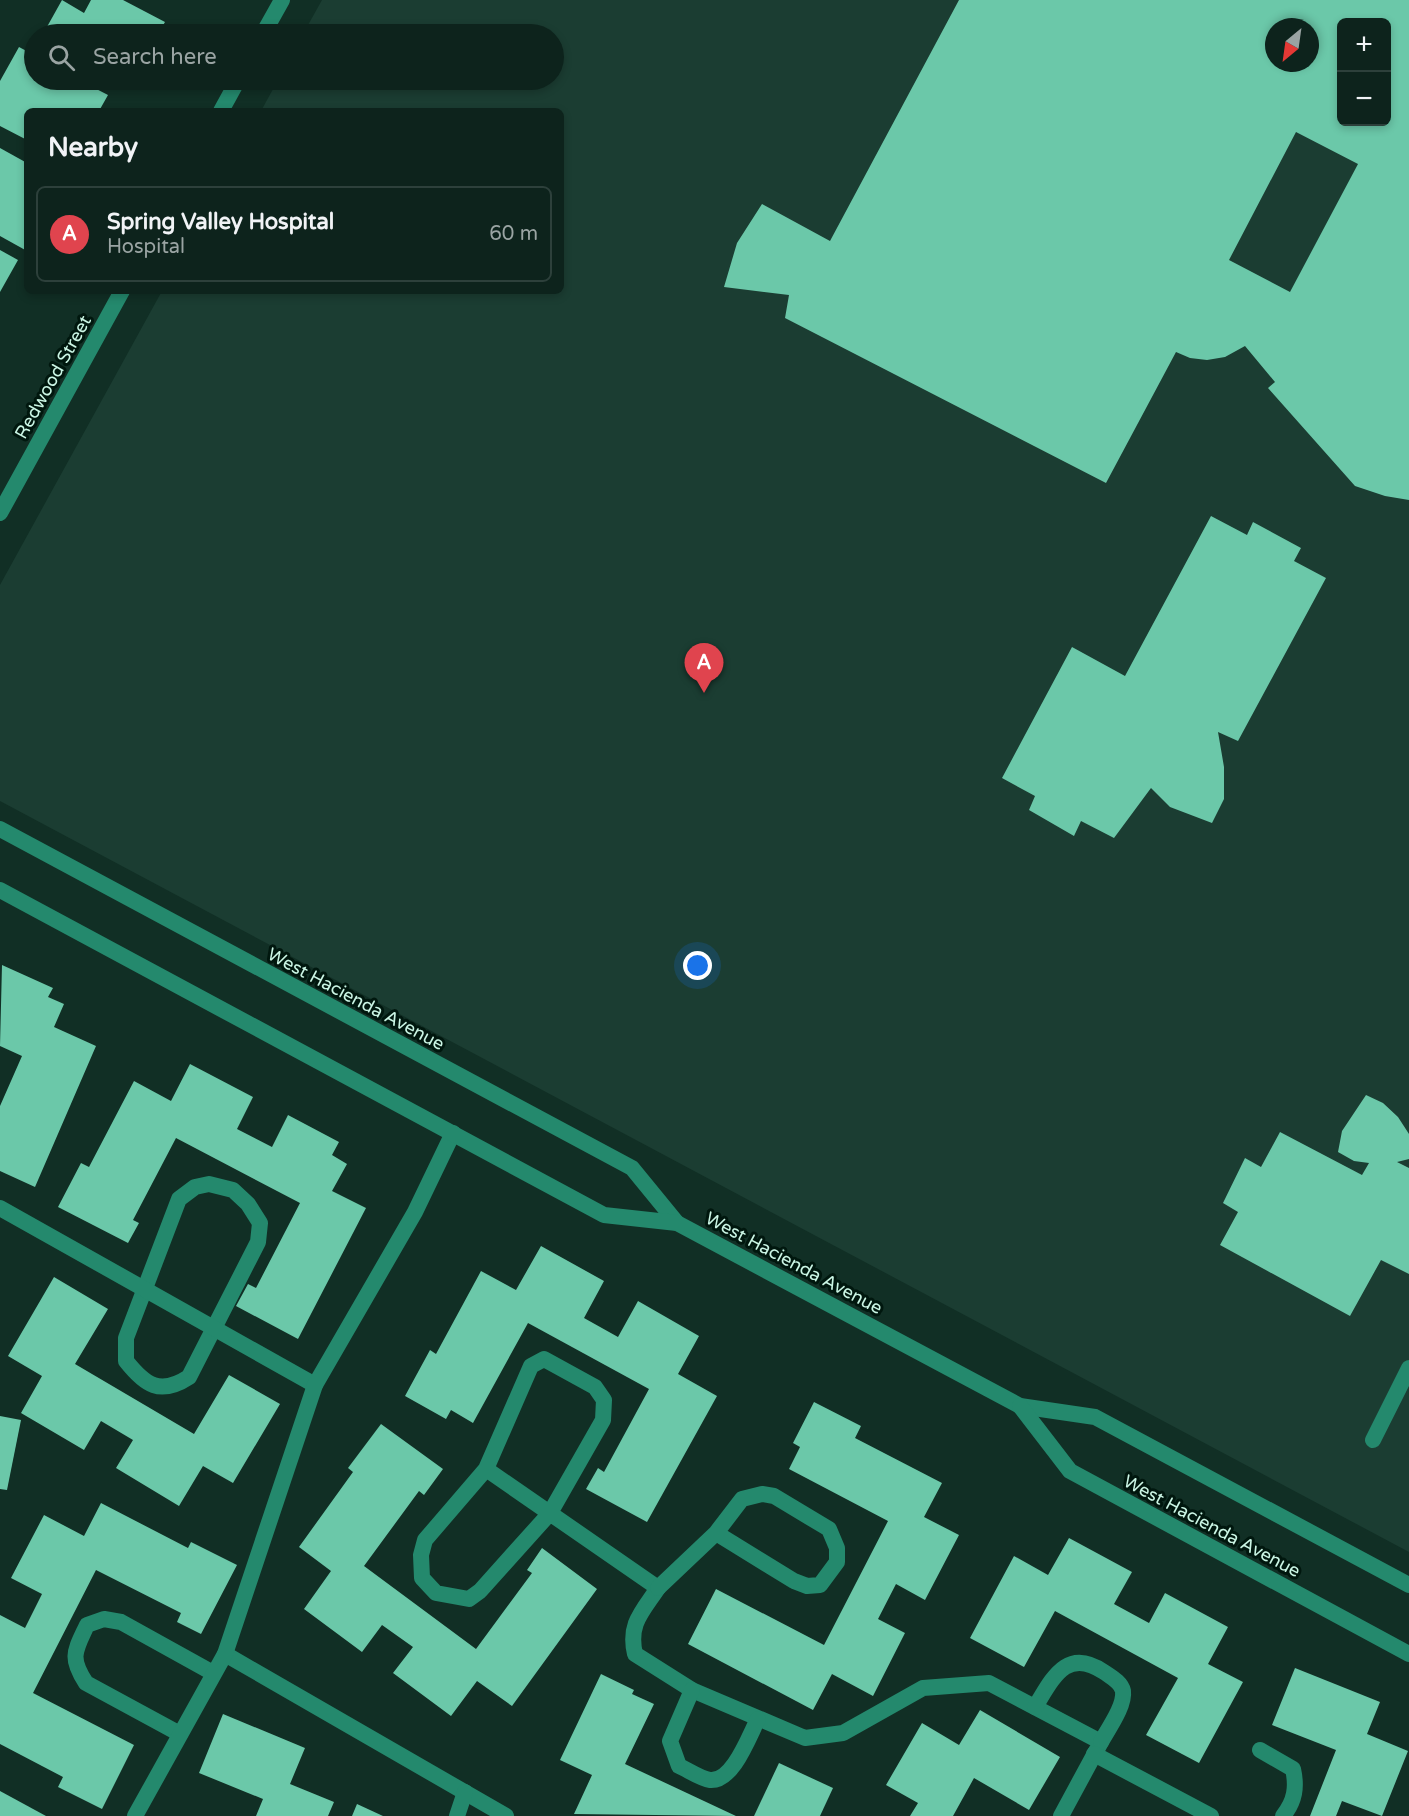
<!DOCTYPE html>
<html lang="en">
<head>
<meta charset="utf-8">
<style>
  body { margin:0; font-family:"Varela Round",sans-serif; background:#162b25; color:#f1f3f6 }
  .controls { position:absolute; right:18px; top:18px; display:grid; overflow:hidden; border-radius:9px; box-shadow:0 3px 9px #0003 }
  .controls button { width:54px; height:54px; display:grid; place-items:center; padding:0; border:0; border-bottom:2px solid #2d403b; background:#0d231c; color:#f1f3f6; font:30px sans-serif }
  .compass { position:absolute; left:1265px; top:18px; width:54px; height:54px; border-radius:50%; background:#0d231c; box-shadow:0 3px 9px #0003; rotate:209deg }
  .you { position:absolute; left:698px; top:966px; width:21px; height:21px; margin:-15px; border:4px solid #fff; border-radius:50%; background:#1a73e8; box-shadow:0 0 0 9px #1a73e833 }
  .badge { display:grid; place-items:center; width:39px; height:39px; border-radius:50%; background:#b45309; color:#fff; font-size:20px; font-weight:700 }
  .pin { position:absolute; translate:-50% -50px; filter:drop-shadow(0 2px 3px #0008) }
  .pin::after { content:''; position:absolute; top:32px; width:21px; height:18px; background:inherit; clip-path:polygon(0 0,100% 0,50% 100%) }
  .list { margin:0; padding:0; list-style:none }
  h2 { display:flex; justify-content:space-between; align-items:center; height:78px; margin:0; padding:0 24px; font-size:26px }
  h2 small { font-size:20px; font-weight:400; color:#9aa4a3 }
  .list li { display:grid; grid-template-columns:39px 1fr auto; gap:18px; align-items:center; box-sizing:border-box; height:96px; margin:0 12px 12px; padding:0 12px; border:2px solid #2d403b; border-radius:9px }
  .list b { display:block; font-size:22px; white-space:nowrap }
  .list p { margin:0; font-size:20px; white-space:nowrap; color:#9aa4a3 }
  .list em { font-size:20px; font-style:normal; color:#9aa4a3 }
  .icon { flex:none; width:33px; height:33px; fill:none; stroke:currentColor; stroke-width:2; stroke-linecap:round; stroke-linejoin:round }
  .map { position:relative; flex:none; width:1409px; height:1816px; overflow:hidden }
  .search { position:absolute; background:#0d231c; box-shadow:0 3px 9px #0003; left:24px; top:24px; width:540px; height:66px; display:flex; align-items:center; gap:15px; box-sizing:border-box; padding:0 21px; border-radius:33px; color:#9aa4a3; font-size:22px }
  .panel { position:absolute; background:#0d231c; box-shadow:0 3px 9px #0003; left:24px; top:108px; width:540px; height:186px; border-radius:9px }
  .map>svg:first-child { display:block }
</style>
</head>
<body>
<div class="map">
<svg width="1409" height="1816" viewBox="0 0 1409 1816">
  <rect width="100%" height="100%" fill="#112f25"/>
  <path fill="#1b3d32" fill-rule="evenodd" d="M 322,0 L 1409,0 L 1409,1552 L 0,801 L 0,585 L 162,291 L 561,291 L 561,111 L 261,111 L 278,80 L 554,80 L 554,34 L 303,34 ZM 1342,22 L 1386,22 L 1386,122 L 1342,122 ZM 1274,27 L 1310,27 L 1310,63 L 1274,63 Z"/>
  <g fill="#6bc8a9" fill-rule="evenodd">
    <path d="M 62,0 L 84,13 L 91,0 L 123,0 L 165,22 L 158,34 L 43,34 Z"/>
    <path d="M 959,0 L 1409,0 L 1409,500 L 1385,496 L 1355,486 L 1268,388 L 1275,382 L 1245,346 L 1225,357 L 1207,360 L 1190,358 L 1176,352 L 1106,483 L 785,318 L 789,295 L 724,287 L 737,243 L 762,204 L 830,241 ZM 1342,22 L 1386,22 L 1386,122 L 1342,122 ZM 1274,27 L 1310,27 L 1310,63 L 1274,63 ZM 1296,132 L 1358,164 L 1290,292 L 1229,260 Z"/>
    <path d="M 19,47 L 34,55 L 34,80 L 79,80 L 108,95 L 99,111 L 27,111 L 27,140 L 0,126 L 0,81 Z"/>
    <path d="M 105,80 L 118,80 L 115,85 Z"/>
    <path d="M 0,148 L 27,163 L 27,251 L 0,236 Z"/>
    <path d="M 0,250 L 18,260 L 0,292 Z"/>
    <path d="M 1211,516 L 1247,535 L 1253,522 L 1301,548 L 1294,561 L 1326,578 L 1238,741 L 1218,732 L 1224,767 L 1224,799 L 1212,823 L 1170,807 L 1151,788 L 1114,838 L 1081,821 L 1074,836 L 1029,810 L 1035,796 L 1002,778 L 1072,647 L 1125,676 Z"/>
    <path d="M 2,965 L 53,988 L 48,997 L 64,1004 L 54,1027 L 96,1046 L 35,1187 L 0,1171 L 0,1106 L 22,1056 L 0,1046 Z"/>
    <path d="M 190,1064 L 253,1097 L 237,1129 L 272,1147 L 288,1115 L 339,1142 L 332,1155 L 347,1164 L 332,1191 L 366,1208 L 298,1339 L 236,1306 L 248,1284 L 256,1288 L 300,1203 L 176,1138 L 133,1220 L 139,1223 L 128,1243 L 58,1207 L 81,1163 L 89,1167 L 134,1081 L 171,1101 Z"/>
    <path d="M 1366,1095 L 1383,1103 L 1398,1117 L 1409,1134 L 1409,1159 L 1397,1162 L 1409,1168 L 1409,1274 L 1381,1260 L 1350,1316 L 1220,1245 L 1238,1212 L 1223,1203 L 1245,1158 L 1261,1167 L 1280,1132 L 1362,1175 L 1369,1163 L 1354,1161 L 1338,1152 L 1342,1131 Z"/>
    <path d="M 541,1246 L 604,1281 L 584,1318 L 618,1337 L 638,1301 L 699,1336 L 678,1374 L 717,1396 L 647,1522 L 586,1489 L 598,1468 L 604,1472 L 649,1389 L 528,1323 L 473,1423 L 451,1410 L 446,1419 L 405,1396 L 430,1350 L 436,1354 L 481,1271 L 516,1290 Z"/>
    <path d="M 54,1277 L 108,1309 L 75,1364 L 194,1434 L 229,1375 L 280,1404 L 233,1483 L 203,1466 L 179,1506 L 116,1468 L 133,1440 L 101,1421 L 84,1450 L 21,1413 L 42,1376 L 8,1356 Z"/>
    <path d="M 814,1402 L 861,1426 L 855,1438 L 942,1483 L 924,1517 L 959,1535 L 925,1600 L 896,1584 L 878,1619 L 905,1633 L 873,1696 L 832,1674 L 813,1710 L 688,1644 L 716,1589 L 824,1645 L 888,1521 L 789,1469 L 800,1447 L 793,1443 Z"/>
    <path d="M 0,1416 L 21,1420 L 7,1490 L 0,1489 Z"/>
    <path d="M 381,1424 L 443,1469 L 424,1495 L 419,1491 L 364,1566 L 476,1649 L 532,1573 L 527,1570 L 542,1548 L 597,1589 L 512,1706 L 477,1681 L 451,1716 L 393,1673 L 413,1647 L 382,1625 L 362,1652 L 304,1609 L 331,1571 L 299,1547 L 353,1472 L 348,1468 Z"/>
    <path d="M 101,1503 L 188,1548 L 191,1542 L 237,1565 L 201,1634 L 177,1622 L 181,1613 L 96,1570 L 33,1693 L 134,1745 L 102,1809 L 58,1787 L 63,1777 L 0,1744 L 0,1615 L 25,1628 L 42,1594 L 11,1578 L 44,1515 L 84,1536 Z"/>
    <path d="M 1069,1538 L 1132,1572 L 1114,1604 L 1149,1623 L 1165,1593 L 1228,1627 L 1208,1664 L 1243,1682 L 1199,1763 L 1146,1735 L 1178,1678 L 1055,1611 L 1024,1667 L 970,1638 L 1014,1556 L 1048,1575 Z"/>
    <path d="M 1295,1668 L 1380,1702 L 1367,1734 L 1408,1751 L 1382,1816 L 1342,1801 L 1336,1816 L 1310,1816 L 1336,1750 L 1272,1725 Z"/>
    <path d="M 601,1674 L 634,1690 L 632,1694 L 654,1704 L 625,1764 L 736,1816 L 574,1814 L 592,1775 L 560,1760 Z"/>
    <path d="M 980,1710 L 1060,1757 L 1029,1810 L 974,1778 L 953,1816 L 910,1816 L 918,1803 L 886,1785 L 922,1723 L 959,1745 Z"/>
    <path d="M 223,1714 L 305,1748 L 290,1784 L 334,1802 L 328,1816 L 256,1816 L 263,1799 L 199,1773 Z"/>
    <path d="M 779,1763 L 833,1788 L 820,1816 L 754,1816 Z"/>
    <path d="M 0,1791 L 46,1816 L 0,1816 Z"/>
    <path d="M 357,1804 L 383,1816 L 352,1816 Z"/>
  </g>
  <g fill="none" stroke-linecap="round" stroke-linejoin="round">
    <g stroke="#24896d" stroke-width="16">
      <path d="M 209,1184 L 233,1190 L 248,1204 L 260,1223 L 258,1242 L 189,1377 C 160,1396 145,1385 126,1361 L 126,1338 L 179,1199 L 195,1187 Z"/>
      <path d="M 0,1208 L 315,1385"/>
      <path d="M 1373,1440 L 1409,1368"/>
      <path d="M 486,1469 L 425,1540 L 421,1555 L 422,1578 L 436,1593 L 469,1599 L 480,1591 L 550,1513 L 603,1420 L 604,1400 L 595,1387 L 544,1359 L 531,1366 L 486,1469 L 658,1588 C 642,1612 628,1624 635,1654 L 692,1690 L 805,1738 L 843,1733 L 923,1688 L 989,1683 L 1101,1742 L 1061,1816"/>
      <path d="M 658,1588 L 716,1533 L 794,1581 L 807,1586 L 820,1585 L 837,1562 L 837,1548 L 829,1529 L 774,1496 L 762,1494 L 742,1499 L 716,1533"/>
      <path d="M 225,1654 L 506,1816"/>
      <path d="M 692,1690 L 670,1741 L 679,1766 C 688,1770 701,1779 710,1780 C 733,1782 749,1736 758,1719"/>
      <path d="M 1035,1707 C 1052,1680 1066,1646 1104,1672 C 1111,1677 1121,1682 1123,1691 C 1125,1706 1108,1729 1101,1742"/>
      <path d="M 180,1734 L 86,1683 C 69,1657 75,1651 87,1625 L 104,1619 L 121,1622 L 213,1673"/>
      <path d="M 1260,1750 L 1293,1769 C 1297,1787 1295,1801 1283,1816"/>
      <path d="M 1094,1754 L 1211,1816"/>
      <path d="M 135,1816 L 225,1654 L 315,1385 L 415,1212 L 453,1133"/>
      <path d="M 457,1816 L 465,1792"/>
    </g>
    <g stroke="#24896d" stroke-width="16">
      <path d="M 263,34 L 282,0"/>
      <path d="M 221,111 L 238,80"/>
      <path d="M 0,513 L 122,291"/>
    </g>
    <g stroke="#24896d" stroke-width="16">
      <path d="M 0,829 L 632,1168 L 677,1223"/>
      <path d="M 0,890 L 604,1215 L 677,1223 L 1020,1406 L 1095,1417 L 1409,1585"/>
      <path d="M 1020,1406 L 1070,1471 L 1409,1654"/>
    </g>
  </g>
  <g text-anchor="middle" stroke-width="6" stroke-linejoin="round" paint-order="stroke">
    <g font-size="18" fill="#cbf6e5" stroke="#00170e">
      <text transform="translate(53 377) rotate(-61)" y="6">Redwood Street</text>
      <text transform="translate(356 999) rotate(28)" y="6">West Hacienda Avenue</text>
      <text transform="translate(794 1263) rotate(28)" y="6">West Hacienda Avenue</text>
      <text transform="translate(1212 1526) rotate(28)" y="6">West Hacienda Avenue</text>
    </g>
  </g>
</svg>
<div class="controls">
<button>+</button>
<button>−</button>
</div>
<svg class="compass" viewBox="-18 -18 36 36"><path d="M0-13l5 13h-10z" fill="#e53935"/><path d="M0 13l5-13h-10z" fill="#9aa4a3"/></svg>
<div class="you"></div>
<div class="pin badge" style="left:704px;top:693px;background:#e0444e">A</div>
<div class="search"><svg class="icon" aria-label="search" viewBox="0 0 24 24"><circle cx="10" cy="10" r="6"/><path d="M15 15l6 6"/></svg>Search here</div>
<section class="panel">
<h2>Nearby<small></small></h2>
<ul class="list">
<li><span class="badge" style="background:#e0444e">A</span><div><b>Spring Valley Hospital</b><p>Hospital</p></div><em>60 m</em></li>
</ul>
</section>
</div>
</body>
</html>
